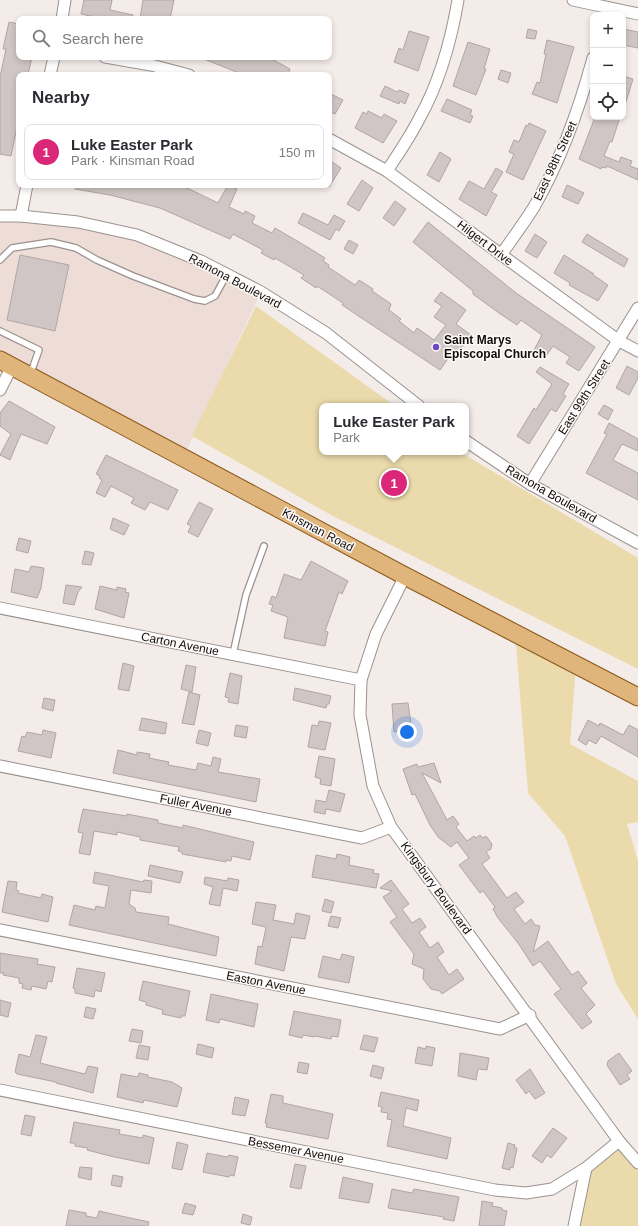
<!DOCTYPE html>
<html lang="en">
<head>
<meta charset="utf-8">
<style>
  body { margin:0; font-family:Arial,sans-serif; background:#f2f2f3; color:#2b2b33 }
  .controls { position:absolute; right:12px; top:12px; display:grid; overflow:hidden; border-radius:8px; box-shadow:0 2px 6px #0003 }
  .controls button { width:36px; height:36px; display:grid; place-items:center; padding:0; border:0; border-bottom:1px solid #e1e1e2; background:#fff; color:#2b2b33; font:20px sans-serif }
  .you { position:absolute; left:407px; top:732px; width:14px; height:14px; margin:-10px; border:3px solid #fff; border-radius:50%; background:#1a73e8; box-shadow:0 0 0 6px #1a73e833 }
  .badge { display:grid; place-items:center; width:26px; height:26px; border-radius:50%; background:#db2777; color:#fff; font-size:13px; font-weight:700 }
  .pin { position:absolute; translate:-50% -50%; border:2px solid #fff; box-shadow:0 1px 4px #0006 }
  .popup { position:absolute; left:319px; top:403px; width:150px; height:52px; box-sizing:border-box; display:grid; place-content:center; border-radius:8px; background:#fff; filter:drop-shadow(0 1px 3px #0005); font-size:13px; white-space:nowrap; color:#7c7c81 }
  .popup b { font-size:15px; color:#2b2b33 }
  .popup::after { content:''; position:absolute; left:50%; top:100%; margin-left:-8px; border:8px solid transparent; border-top-color:#fff }
  .list { margin:0; padding:0; list-style:none }
  h2 { display:flex; justify-content:space-between; align-items:center; height:52px; margin:0; padding:0 16px; font-size:17px }
  h2 small { font-size:13px; font-weight:400; color:#7c7c81 }
  .list li { display:grid; grid-template-columns:26px 1fr auto; gap:12px; align-items:center; box-sizing:border-box; height:56px; margin:0 8px 8px; padding:0 8px; border:1px solid #e1e1e2; border-radius:8px }
  .list b { display:block; font-size:15px; white-space:nowrap }
  .list p { margin:0; font-size:13px; white-space:nowrap; color:#7c7c81 }
  .list em { font-size:13px; font-style:normal; color:#7c7c81 }
  .icon { flex:none; width:22px; height:22px; fill:none; stroke:currentColor; stroke-width:2; stroke-linecap:round; stroke-linejoin:round }
  .map { position:relative; flex:none; width:638px; height:1226px; overflow:hidden }
  .search { position:absolute; background:#fff; box-shadow:0 2px 6px #0003; left:16px; top:16px; width:316px; height:44px; display:flex; align-items:center; gap:10px; box-sizing:border-box; padding:0 14px; border-radius:8px; color:#7c7c81; font-size:15px }
  .panel { position:absolute; background:#fff; box-shadow:0 2px 6px #0003; left:16px; top:72px; width:316px; height:116px; border-radius:8px }
  .map>svg:first-child { display:block }
</style>
</head>
<body>
<div class="map">
<svg width="638" height="1226" viewBox="0 0 638 1226">
  <rect width="100%" height="100%" fill="#f4ece8"/>
  <path fill="#eeddd6" d="M 0,216 L 136,235 L 261,292 L 183,458 L 0,360 Z"/>
  <g fill="#ebdbac">
    <path d="M 256,306 L 395,406 L 322,406 L 322,452 L 460,452 L 638,558 L 638,669 L 331,515 L 192,436 Z"/>
    <path d="M 515,633 L 576,665 L 570,744 L 638,781 L 638,822 L 627,824 L 638,861 L 638,1019 L 616,984 L 565,836 L 528,793 Z"/>
    <path d="M 619,1141 L 638,1163 L 638,1226 L 575,1226 L 586,1168 Z"/>
  </g>
  <g fill="#cfc6c5" stroke="#afa6a5">
    <path d="M 84,0 L 112,0 L 110,10 L 133,15 L 132,19 L 104,19 L 81,14 Z"/>
    <path d="M 143,0 L 174,0 L 170,19 L 140,19 Z"/>
    <path d="M 9,22 L 19,24 L 19,57 L 32,57 L 28,75 L 19,75 L 19,117 L 11,156 L 0,154 L 0,77 L 6,49 L 3,49 Z"/>
    <path d="M 528,29 L 537,31 L 535,39 L 526,38 Z"/>
    <path d="M 623,29 L 638,32 L 638,48 L 623,45 Z"/>
    <path d="M 409,31 L 429,37 L 418,71 L 394,62 L 399,48 L 403,50 Z"/>
    <path d="M 547,40 L 574,47 L 557,103 L 532,94 L 537,82 L 540,83 L 546,54 L 544,54 Z"/>
    <path d="M 468,42 L 490,49 L 484,69 L 486,69 L 476,95 L 453,86 Z"/>
    <path d="M 199,57 L 268,57 L 290,69 L 288,75 L 244,75 Z"/>
    <path d="M 501,70 L 511,73 L 508,83 L 498,79 Z"/>
    <path d="M 623,76 L 633,79 L 625,105 L 623,105 Z"/>
    <path d="M 385,86 L 397,92 L 399,90 L 409,94 L 405,104 L 400,101 L 399,104 L 380,96 Z"/>
    <path d="M 329,93 L 343,100 L 335,114 L 329,111 Z"/>
    <path d="M 447,99 L 472,110 L 470,115 L 473,116 L 470,123 L 441,111 Z"/>
    <path d="M 368,111 L 382,118 L 384,114 L 397,121 L 383,143 L 355,128 L 363,112 L 367,114 Z"/>
    <path d="M 595,117 L 620,117 L 612,142 L 610,141 L 604,156 L 619,162 L 621,157 L 632,161 L 630,166 L 638,169 L 638,180 L 607,166 L 606,168 L 602,167 L 601,169 L 579,159 Z"/>
    <path d="M 529,123 L 546,131 L 523,180 L 506,172 L 514,154 L 509,152 L 514,140 L 519,142 L 526,125 L 528,126 Z"/>
    <path d="M 440,152 L 451,159 L 439,182 L 427,175 Z"/>
    <path d="M 329,160 L 341,168 L 329,187 Z"/>
    <path d="M 496,168 L 503,172 L 491,192 L 497,195 L 486,216 L 459,199 L 469,181 L 484,189 Z"/>
    <path d="M 362,180 L 373,188 L 359,211 L 347,204 Z"/>
    <path d="M 75,185 L 181,185 L 218,203 L 228,185 L 237,189 L 229,207 L 244,214 L 245,211 L 255,216 L 252,223 L 272,233 L 275,228 L 309,248 L 325,258 L 323,261 L 329,265 L 328,267 L 355,285 L 359,280 L 373,289 L 372,291 L 391,304 L 389,310 L 401,319 L 399,321 L 414,333 L 417,328 L 434,340 L 446,325 L 434,317 L 442,306 L 434,301 L 441,292 L 466,310 L 456,324 L 471,335 L 455,356 L 452,353 L 440,370 L 342,305 L 343,303 L 317,286 L 316,288 L 301,278 L 304,275 L 275,258 L 274,260 L 261,253 L 263,250 L 233,234 L 230,239 L 160,208 L 110,195 L 75,189 Z"/>
    <path d="M 567,185 L 584,193 L 578,204 L 562,197 Z"/>
    <path d="M 395,201 L 406,209 L 394,226 L 383,218 Z"/>
    <path d="M 303,213 L 328,225 L 334,215 L 345,221 L 339,231 L 336,229 L 330,240 L 298,223 Z"/>
    <path d="M 428,222 L 516,293 L 595,347 L 579,371 L 566,363 L 570,357 L 553,346 L 544,359 L 533,352 L 542,335 L 521,320 L 517,325 L 499,313 L 473,294 L 473,291 L 413,242 Z"/>
    <path d="M 535,234 L 547,242 L 537,258 L 525,251 Z"/>
    <path d="M 587,234 L 628,259 L 624,267 L 582,242 Z"/>
    <path d="M 349,240 L 358,245 L 353,254 L 344,249 Z"/>
    <path d="M 20,255 L 69,265 L 55,331 L 7,320 Z"/>
    <path d="M 564,255 L 594,274 L 593,275 L 608,285 L 598,301 L 569,285 L 570,283 L 554,273 Z"/>
    <path d="M 627,366 L 638,372 L 638,378 L 629,395 L 616,388 Z"/>
    <path d="M 540,367 L 569,384 L 563,394 L 566,396 L 556,412 L 551,409 L 529,444 L 517,436 L 534,408 L 536,410 L 552,384 L 536,372 Z"/>
    <path d="M 9,401 L 55,427 L 47,444 L 21,434 L 10,460 L 0,455 L 11,434 L 0,426 L 0,413 Z"/>
    <path d="M 604,405 L 613,410 L 608,420 L 598,414 Z"/>
    <path d="M 609,423 L 638,439 L 638,451 L 622,444 L 613,460 L 638,473 L 638,500 L 586,473 L 607,434 L 604,433 Z"/>
    <path d="M 106,455 L 178,490 L 168,510 L 150,502 L 145,510 L 131,503 L 134,498 L 111,486 L 105,497 L 96,493 L 102,480 L 99,478 L 100,476 L 96,474 Z"/>
    <path d="M 199,502 L 213,509 L 198,537 L 188,532 L 191,526 L 187,524 Z"/>
    <path d="M 113,518 L 129,525 L 124,535 L 110,529 Z"/>
    <path d="M 19,538 L 31,541 L 28,553 L 16,550 Z"/>
    <path d="M 85,551 L 94,553 L 91,565 L 82,564 Z"/>
    <path d="M 311,561 L 348,581 L 342,594 L 339,592 L 325,631 L 328,632 L 325,646 L 284,638 L 288,617 L 271,611 L 273,605 L 269,604 L 272,596 L 276,598 L 284,574 L 301,580 Z"/>
    <path d="M 31,566 L 44,568 L 41,588 L 37,598 L 11,592 L 15,569 L 29,572 Z"/>
    <path d="M 66,585 L 82,587 L 78,592 L 74,605 L 63,603 Z"/>
    <path d="M 100,586 L 117,590 L 117,587 L 126,589 L 125,592 L 129,593 L 124,618 L 95,609 Z"/>
    <path d="M 123,663 L 134,666 L 129,691 L 118,689 Z"/>
    <path d="M 186,665 L 196,667 L 192,692 L 181,689 Z"/>
    <path d="M 230,673 L 242,676 L 238,704 L 228,702 L 229,698 L 225,697 Z"/>
    <path d="M 295,688 L 331,696 L 329,704 L 327,704 L 326,708 L 293,700 Z"/>
    <path d="M 189,692 L 200,695 L 194,725 L 182,723 Z"/>
    <path d="M 44,698 L 55,700 L 53,711 L 42,708 Z"/>
    <path d="M 408,703 L 411,724 L 404,725 L 405,731 L 394,732 L 392,704 Z"/>
    <path d="M 142,718 L 167,723 L 165,734 L 139,730 Z"/>
    <path d="M 588,720 L 599,726 L 600,723 L 623,735 L 629,725 L 638,730 L 638,757 L 601,736 L 596,744 L 589,740 L 586,745 L 578,740 Z"/>
    <path d="M 319,721 L 331,723 L 325,750 L 308,747 L 312,725 L 318,726 Z"/>
    <path d="M 236,725 L 248,727 L 246,738 L 234,736 Z"/>
    <path d="M 43,730 L 56,733 L 51,758 L 18,751 L 22,736 L 25,737 L 27,732 L 42,735 Z"/>
    <path d="M 199,730 L 211,733 L 208,746 L 196,743 Z"/>
    <path d="M 118,750 L 137,755 L 137,752 L 150,754 L 149,758 L 169,762 L 168,765 L 196,770 L 198,763 L 211,766 L 213,757 L 221,759 L 218,772 L 260,779 L 256,802 L 113,773 Z"/>
    <path d="M 319,756 L 335,759 L 331,786 L 320,784 L 321,779 L 315,777 Z"/>
    <path d="M 434,763 L 441,783 L 422,773 L 447,820 L 453,816 L 459,824 L 456,827 L 467,841 L 474,836 L 476,838 L 480,835 L 483,838 L 486,836 L 492,844 L 491,849 L 486,852 L 490,858 L 482,864 L 507,898 L 516,892 L 524,902 L 514,909 L 525,924 L 531,919 L 535,925 L 540,926 L 533,952 L 548,941 L 572,975 L 578,971 L 587,983 L 581,988 L 595,1005 L 586,1014 L 592,1022 L 582,1029 L 554,994 L 561,989 L 540,961 L 533,966 L 518,943 L 498,918 L 493,909 L 495,907 L 483,891 L 480,893 L 459,865 L 469,858 L 457,842 L 451,847 L 438,837 L 430,825 L 415,794 L 412,795 L 403,769 L 417,764 L 418,767 Z"/>
    <path d="M 329,790 L 345,794 L 340,812 L 326,809 L 325,814 L 314,812 L 316,800 L 326,802 Z"/>
    <path d="M 83,809 L 127,816 L 127,814 L 158,820 L 158,823 L 183,828 L 183,825 L 254,842 L 250,860 L 232,856 L 231,861 L 226,860 L 226,862 L 182,854 L 182,852 L 178,851 L 179,847 L 140,840 L 140,837 L 117,832 L 117,835 L 94,831 L 90,855 L 79,853 L 83,833 L 78,832 Z"/>
    <path d="M 337,854 L 350,857 L 349,865 L 374,870 L 373,873 L 379,874 L 376,888 L 312,877 L 316,855 L 336,859 Z"/>
    <path d="M 150,865 L 183,872 L 180,883 L 148,876 Z"/>
    <path d="M 95,872 L 143,882 L 144,880 L 152,881 L 151,893 L 131,890 L 129,904 L 135,908 L 136,912 L 169,917 L 168,924 L 219,937 L 216,956 L 69,925 L 74,905 L 95,910 L 96,906 L 105,908 L 109,886 L 93,883 Z"/>
    <path d="M 205,877 L 227,881 L 228,878 L 239,880 L 237,891 L 223,888 L 220,906 L 209,904 L 213,887 L 204,884 Z"/>
    <path d="M 391,880 L 409,904 L 402,909 L 412,923 L 420,918 L 426,927 L 419,932 L 430,948 L 438,942 L 444,952 L 437,957 L 449,975 L 457,969 L 464,979 L 442,994 L 440,991 L 431,989 L 423,979 L 424,969 L 412,964 L 414,954 L 390,922 L 397,917 L 383,897 L 392,891 L 380,888 Z"/>
    <path d="M 8,881 L 17,882 L 16,890 L 19,891 L 18,893 L 41,898 L 42,894 L 53,897 L 48,922 L 2,912 Z"/>
    <path d="M 325,899 L 334,902 L 331,913 L 322,911 Z"/>
    <path d="M 256,902 L 276,905 L 273,920 L 294,924 L 296,913 L 310,916 L 305,939 L 291,937 L 284,971 L 255,964 L 258,946 L 262,947 L 266,927 L 252,924 Z"/>
    <path d="M 331,916 L 341,918 L 338,928 L 328,926 Z"/>
    <path d="M 0,953 L 38,959 L 37,964 L 55,967 L 52,982 L 48,981 L 46,989 L 32,986 L 31,990 L 22,988 L 23,984 L 19,983 L 19,978 L 3,975 L 4,973 L 0,973 Z"/>
    <path d="M 342,954 L 354,957 L 349,983 L 318,977 L 323,956 L 340,960 Z"/>
    <path d="M 77,968 L 105,973 L 101,992 L 95,990 L 94,997 L 75,993 L 75,989 L 73,988 Z"/>
    <path d="M 143,981 L 190,991 L 185,1016 L 181,1016 L 181,1018 L 162,1014 L 163,1010 L 146,1005 L 146,1002 L 139,1000 Z"/>
    <path d="M 211,994 L 258,1004 L 254,1027 L 220,1019 L 219,1023 L 206,1020 Z"/>
    <path d="M 0,1000 L 11,1003 L 8,1017 L 0,1015 Z"/>
    <path d="M 86,1007 L 96,1009 L 93,1019 L 84,1017 Z"/>
    <path d="M 294,1011 L 341,1020 L 338,1037 L 332,1036 L 331,1039 L 315,1036 L 314,1037 L 303,1035 L 302,1038 L 289,1035 Z"/>
    <path d="M 132,1029 L 143,1031 L 141,1043 L 129,1041 Z"/>
    <path d="M 36,1035 L 47,1037 L 40,1063 L 85,1074 L 88,1066 L 98,1068 L 93,1093 L 56,1083 L 56,1082 L 17,1074 L 15,1072 L 19,1054 L 30,1057 Z"/>
    <path d="M 364,1035 L 378,1038 L 374,1052 L 360,1049 Z"/>
    <path d="M 198,1044 L 214,1048 L 212,1058 L 196,1054 Z"/>
    <path d="M 139,1045 L 150,1047 L 148,1060 L 136,1058 Z"/>
    <path d="M 426,1046 L 435,1048 L 432,1066 L 415,1063 L 418,1047 L 426,1049 Z"/>
    <path d="M 460,1053 L 489,1058 L 487,1070 L 478,1069 L 476,1080 L 458,1076 Z"/>
    <path d="M 619,1053 L 632,1071 L 627,1075 L 630,1079 L 620,1085 L 607,1065 L 608,1061 Z"/>
    <path d="M 299,1062 L 309,1064 L 307,1074 L 297,1072 Z"/>
    <path d="M 373,1065 L 384,1068 L 381,1079 L 370,1076 Z"/>
    <path d="M 530,1069 L 545,1093 L 535,1099 L 529,1091 L 526,1094 L 516,1080 Z"/>
    <path d="M 139,1073 L 148,1075 L 148,1077 L 172,1082 L 182,1088 L 177,1107 L 144,1100 L 143,1103 L 117,1097 L 121,1074 L 138,1077 Z"/>
    <path d="M 381,1092 L 419,1100 L 417,1111 L 406,1108 L 403,1126 L 451,1138 L 447,1159 L 387,1146 L 392,1120 L 387,1119 L 388,1113 L 381,1112 L 382,1107 L 378,1106 Z"/>
    <path d="M 271,1094 L 283,1096 L 283,1103 L 333,1114 L 328,1139 L 266,1127 L 267,1123 L 265,1123 Z"/>
    <path d="M 235,1097 L 249,1100 L 245,1116 L 232,1114 Z"/>
    <path d="M 25,1115 L 35,1117 L 31,1136 L 21,1134 Z"/>
    <path d="M 74,1122 L 120,1130 L 119,1134 L 143,1138 L 143,1135 L 154,1138 L 149,1164 L 110,1156 L 87,1150 L 88,1148 L 75,1146 L 75,1143 L 70,1143 Z"/>
    <path d="M 553,1128 L 567,1138 L 551,1158 L 547,1155 L 542,1163 L 532,1156 Z"/>
    <path d="M 177,1142 L 188,1145 L 182,1170 L 172,1168 Z"/>
    <path d="M 508,1143 L 515,1145 L 514,1148 L 517,1148 L 513,1168 L 510,1167 L 510,1170 L 502,1168 Z"/>
    <path d="M 207,1153 L 227,1157 L 229,1155 L 238,1157 L 234,1176 L 230,1175 L 229,1177 L 203,1172 Z"/>
    <path d="M 295,1164 L 306,1166 L 301,1189 L 290,1187 Z"/>
    <path d="M 80,1167 L 92,1168 L 91,1180 L 78,1177 Z"/>
    <path d="M 113,1175 L 123,1177 L 121,1187 L 111,1185 Z"/>
    <path d="M 343,1177 L 373,1184 L 369,1203 L 339,1198 Z"/>
    <path d="M 392,1189 L 412,1193 L 414,1189 L 459,1197 L 454,1221 L 443,1219 L 444,1217 L 388,1208 Z"/>
    <path d="M 482,1201 L 493,1203 L 492,1206 L 502,1208 L 502,1210 L 507,1211 L 504,1226 L 479,1226 Z"/>
    <path d="M 185,1203 L 196,1206 L 193,1215 L 182,1213 Z"/>
    <path d="M 69,1210 L 86,1213 L 86,1216 L 97,1218 L 99,1211 L 121,1216 L 149,1222 L 148,1226 L 66,1226 Z"/>
    <path d="M 243,1214 L 252,1217 L 250,1225 L 241,1223 Z"/>
  </g>
  <g fill="none" stroke-linecap="round" stroke-linejoin="round">
    <defs>
      <g id="lane">
        <path d="M 0,260 L 12,248 L 51,242 L 76,248 L 97,260 L 133,276 L 194,299 L 205,301 L 215,296 L 227,274"/>
        <path d="M 0,331 L 39,350 L 30,375"/>
        <path d="M 233,654 L 246,595 L 264,546"/>
      </g>
      <g id="street">
        <path d="M 573,0 L 638,14"/>
        <path d="M 62,19 L 65,0"/>
        <path d="M 105,57 L 151,65 L 189,75"/>
        <path d="M 50,75 L 54,57"/>
        <path d="M 329,139 L 387,171 L 619,341 L 638,351"/>
        <path d="M 387,171 C 398,154 410,137 419,119 C 440,82 451,41 458,0"/>
        <path d="M 0,216 L 21,216 L 78,222 L 137,235 L 201,261 L 261,292 L 326,333 L 419,406"/>
        <path d="M 21,216 L 27,185"/>
        <path d="M 501,255 C 512,239 524,223 534,207 C 561,160 579,110 593,58"/>
        <path d="M 0,390 L 12,366"/>
        <path d="M 466,441 L 530,484 L 638,543"/>
        <path d="M 530,484 L 638,308"/>
        <path d="M 405,576 L 376,634 L 361,680 L 360,715 L 373,786 L 391,827 L 619,1141 L 638,1163"/>
        <path d="M 0,608 L 361,680"/>
        <path d="M 0,766 L 362,838 L 391,827"/>
        <path d="M 0,930 L 500,1029 L 530,1015"/>
        <path d="M 0,1090 L 495,1190 L 526,1193 L 552,1189 L 586,1168 L 619,1141"/>
        <path d="M 574,1226 L 586,1168"/>
      </g>
      <path id="primary" d="M 0,360 L 405,576 L 638,697"/>
    </defs>
    <use href="#lane" stroke="#9a928f" stroke-width="8"/>
    <use href="#street" stroke="#9a928f" stroke-width="13"/>
    <use href="#primary" stroke="#8a591b" stroke-width="19"/>
    <use href="#lane" stroke="#fff" stroke-width="5.5"/>
    <use href="#street" stroke="#fff" stroke-width="11"/>
    <use href="#primary" stroke="#e0b57b" stroke-width="17"/>
  </g>
  <circle fill="#6d4ac2" stroke="#fefaf9" stroke-width="1.5" cx="436" cy="347" r="4"/>
  <g text-anchor="middle" stroke-width="3" stroke-linejoin="round" paint-order="stroke">
    <g font-size="12" fill="#0f0c0b" stroke="#fefaf9">
      <text transform="translate(555 161) rotate(-65)" y="4">East 98th Street</text>
      <text transform="translate(485 243) rotate(37)" y="4">Hilgert Drive</text>
      <text transform="translate(235 281) rotate(28)" y="4">Ramona Boulevard</text>
      <text transform="translate(584 397) rotate(-58)" y="4">East 99th Street</text>
      <text transform="translate(551 494) rotate(30)" y="4">Ramona Boulevard</text>
      <text transform="translate(318 530) rotate(28)" y="4">Kinsman Road</text>
      <text transform="translate(180 644) rotate(11)" y="4">Carton Avenue</text>
      <text transform="translate(196 805) rotate(11)" y="4">Fuller Avenue</text>
      <text transform="translate(436 888) rotate(54)" y="4">Kingsbury Boulevard</text>
      <text transform="translate(266 983) rotate(11)" y="4">Easton Avenue</text>
      <text transform="translate(296 1150) rotate(11)" y="4">Bessemer Avenue</text>
    </g>
    <g font-size="12" font-weight="bold" fill="#0f0c0b" stroke="#fefaf9" text-anchor="start">
      <text x="444" y="344">Saint Marys<tspan x="444" dy="14">Episcopal Church</tspan></text>
    </g>
  </g>
</svg>
<div class="controls">
<button>+</button>
<button>−</button>
<button><svg class="icon" aria-label="locate" viewBox="0 0 24 24"><circle cx="12" cy="12" r="6"/><path d="M12 2v4M12 18v4M2 12h4M18 12h4"/></svg></button>
</div>
<div class="you"></div>
<div class="pin badge" style="left:394px;top:483px">1</div>
<div class="popup"><b>Luke Easter Park</b>Park</div>
<div class="search"><svg class="icon" aria-label="search" viewBox="0 0 24 24"><circle cx="10" cy="10" r="6"/><path d="M15 15l6 6"/></svg>Search here</div>
<section class="panel">
<h2>Nearby<small></small></h2>
<ul class="list">
<li><span class="badge">1</span><div><b>Luke Easter Park</b><p>Park · Kinsman Road</p></div><em>150 m</em></li>
</ul>
</section>
</div>
</body>
</html>
